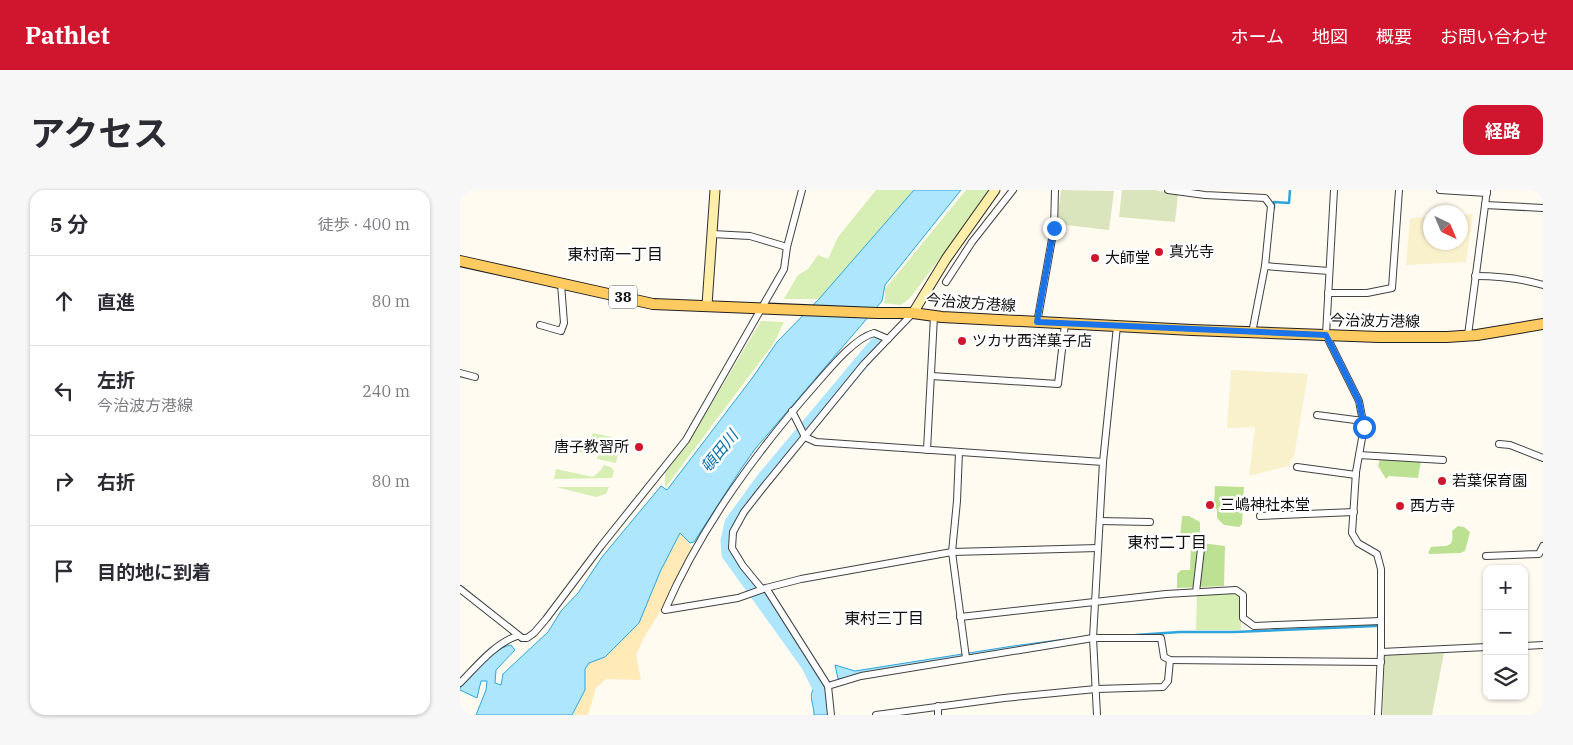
<!DOCTYPE html>
<html lang="ja">
<head>
<meta charset="utf-8">
<style>
  body { margin:0; font-family:"IBM Plex Serif","Noto Sans JP",serif; background:#f7f7f7; color:#2b2b33 }
  .controls { position:absolute; right:15px; bottom:15px; display:grid; overflow:hidden; border-radius:10px; box-shadow:0 1px 4px #0004 }
  .controls button { width:45px; height:45px; display:grid; place-items:center; padding:0; border:0; border-bottom:1px solid #e1e1e2; background:#fff; color:#2b2b33; font:25px sans-serif }
  .compass { position:absolute; left:963px; top:15px; width:45px; height:45px; border-radius:50%; background:#fff; box-shadow:0 1px 4px #0004; rotate:136deg }
  .stop { position:absolute; width:15px; height:15px; margin:-11px; border:4px solid #1a73e8; border-radius:50%; background:#fff }
  .stop.end { background:#1a73e8; border-color:#fff; box-shadow:0 1px 5px #0008 }
  .list { margin:0; padding:0; list-style:none }
  h2 { display:flex; justify-content:space-between; align-items:center; height:65px; margin:0; padding:0 20px; font-size:21px }
  h2 small { font-size:16px; font-weight:400; color:#7c7c81 }
  .list li { display:grid; grid-template-columns:32px 1fr auto; gap:15px; align-items:center; box-sizing:border-box; height:90px; padding:0 20px; border-top:1px solid #e1e1e2 }
  .list b { display:block; font-size:19px; white-space:nowrap }
  .list p { margin:0; font-size:16px; white-space:nowrap; color:#7c7c81 }
  .list em { font-size:16px; font-style:normal; color:#7c7c81 }
  .icon { flex:none; width:28px; height:28px; fill:none; stroke:currentColor; stroke-width:2; stroke-linecap:round; stroke-linejoin:round }
  .map { position:relative; flex:none; width:1083px; height:525px; overflow:hidden; border-radius:15px }
  header { display:flex; align-items:center; gap:30px; box-sizing:border-box; height:70px; padding:0 25px; background:#cf162e; color:#fff }
  header strong { font-size:24px }
  nav { display:flex; gap:28px; margin-inline-start:auto; font-size:18px }
  .intro { display:flex; align-items:center; justify-content:space-between; box-sizing:border-box; height:120px; padding:0 30px }
  h1 { margin:0; font-size:35px }
  .button { padding:12px 22px; border-radius:15px; background:#cf162e; color:#fff; font-size:18px; font-weight:700 }
  main { display:flex; gap:30px; padding:0 30px }
  aside { flex:1; background:#fff; border-radius:15px; box-shadow:0 1px 4px #0004 }
  .map>svg:first-child { display:block }
</style>
</head>
<body>
<header>
<strong>Pathlet</strong>
<nav><a>ホーム</a><a>地図</a><a>概要</a><a>お問い合わせ</a></nav>
</header>
<div class="intro"><h1>アクセス</h1><a class="button">経路</a></div>
<main>
<aside>
<h2>5 分<small>徒歩 · 400 m</small></h2>
<ul class="list">
<li><svg class="icon" aria-label="ahead" viewBox="0 0 24 24"><path d="M12 20V5M6 11l6-6 6 6"/></svg><div><b>直進</b></div><em>80 m</em></li>
<li><svg class="icon" aria-label="left" viewBox="0 0 24 24"><path d="M17 20v-9H6M10 6l-5 5 5 5"/></svg><div><b>左折</b><p>今治波方港線</p></div><em>240 m</em></li>
<li><svg class="icon" aria-label="right" viewBox="0 0 24 24"><path d="M7 20v-9h11M14 6l5 5-5 5"/></svg><div><b>右折</b></div><em>80 m</em></li>
<li><svg class="icon" aria-label="arrive" viewBox="0 0 24 24"><path d="M6 21V4h12l-3 4 3 4H6"/></svg><div><b>目的地に到着</b></div></li>
</ul>
</aside>
<div class="map">
<svg width="1083" height="525" viewBox="0 0 1083 525">
  <rect width="100%" height="100%" fill="#fffbf0"/>
  <g fill="#f9f1cc">
    <path d="M 1013,24 L 1006,72 L 946,75 L 950,28 L 970,27 L 971,52 L 1001,52 L 1001,25 Z"/>
    <path d="M 771,180 L 848,184 L 834,266 L 828,276 L 789,286 L 795,237 L 767,238 Z"/>
  </g>
  <g fill="#d7efb4">
    <path d="M 416,0 L 454,0 L 359,109 L 324,109 L 338,85 L 348,79 L 358,65 L 368,69 L 378,47 Z"/>
    <path d="M 506,0 L 531,0 L 450,108 L 441,115 L 423,113 L 425,110 L 425,99 Z"/>
    <path d="M 301,131 L 324,132 L 314,153 L 205,298 L 205,282 L 237,238 Z"/>
    <path d="M 133,243 L 152,247 L 151,257 L 137,254 L 132,265 L 115,261 L 114,259 L 115,254 L 128,255 Z"/>
    <path d="M 156,248 L 161,250 L 156,273 L 137,269 L 140,258 L 153,261 Z"/>
    <path d="M 143,275 L 151,277 L 154,281 L 152,288 L 94,289 L 96,279 L 133,287 L 142,279 Z"/>
    <path d="M 96,297 L 149,297 L 146,304 L 136,307 Z"/>
    <path d="M 776,403 L 781,407 L 781,440 L 736,440 L 737,405 Z"/>
  </g>
  <g fill="#bce192">
    <path d="M 920,269 L 961,271 L 958,288 L 929,286 L 926,289 L 918,276 Z"/>
    <path d="M 755,296 L 784,297 L 782,334 L 779,337 L 764,335 L 757,328 L 757,320 L 754,316 Z"/>
    <path d="M 722,326 L 729,326 L 740,332 L 740,349 L 720,349 Z"/>
    <path d="M 998,336 L 1004,337 L 1010,342 L 1005,361 L 1000,363 L 970,364 L 968,363 L 971,357 C 985,355 995,360 992,341 Z"/>
    <path d="M 734,352 L 765,356 L 764,396 L 717,398 L 717,384 L 721,380 L 730,380 L 731,356 Z"/>
  </g>
  <path fill="#ffeab8" d="M 221,342 L 232,358 L 201,420 L 183,449 L 176,465 L 181,490 L 146,489 L 136,498 L 128,525 L 113,525 L 125,500 L 125,479 L 129,473 L 145,467 L 200,382 Z"/>
  <g fill="#dbe5bd">
    <path d="M 601,0 L 654,1 L 649,40 L 597,34 Z"/>
    <path d="M 662,0 L 695,0 L 718,5 L 715,32 L 659,27 Z"/>
    <path d="M 984,463 L 972,525 L 923,525 L 924,465 Z"/>
  </g>
  <g fill="#aee6fd" stroke="#2da5dd">
    <path d="M 454,0 L 501,0 L 425,95 L 422,111 L 295,259 L 281,279 L 234,352 L 230,353 L 220,343 L 200,382 L 179,433 L 145,467 L 129,473 L 125,479 L 125,500 L 112,525 L 16,525 L 26,500 L 27,491 L 21,491 L 17,508 L 0,500 L 0,498 C 14,482 31,459 51,455 L 55,460 L 36,480 L 35,493 L 41,495 L 43,484 L 88,442 L 101,421 L 118,403 L 142,367 L 201,296 L 207,300 L 293,187 L 317,152 L 359,109 Z"/>
    <path d="M 605,449 L 605,452 L 378,489 L 375,475 L 395,481 L 553,456 Z"/>
    <path d="M 358,494 L 366,499 L 368,525 L 354,525 C 354,513 346,503 358,494 Z"/>
  </g>
  <g fill="none" stroke-linecap="round" stroke-linejoin="round">
    <g stroke="#2da5dd" stroke-width="2.5">
      <path d="M 814,18 L 814,12 L 829,13 L 830,0"/>
      <path d="M 676,445 L 720,442 L 774,442 L 916,436"/>
    </g>
    <path stroke="#aee6fd" stroke-width="15" d="M 358,494 L 348,474 L 269,364 L 268,351 L 272,333 L 304,289 L 416,155"/>
    <defs>
      <g id="street">
        <path d="M 708,0 L 745,5 L 805,8 L 811,16 L 805,76"/>
        <path d="M 874,0 L 866,145 L 899,211 L 904,237 L 896,282 L 892,343 L 898,353 L 917,364 L 921,379 L 921,462 L 918,525"/>
        <path d="M 980,0 L 1027,3"/>
        <path d="M 1025,15 L 1083,18"/>
        <path d="M 252,44 L 290,46 L 327,57"/>
        <path d="M 1015,86 C 1039,86 1060,88 1083,95"/>
        <path d="M 486,92 L 512,52 L 553,0"/>
        <path d="M 868,103 L 907,103 L 932,98 L 939,0"/>
        <path d="M 577,133 L 594,38 L 595,0"/>
        <path d="M 80,135 L 101,141 L 104,133 L 101,94"/>
        <path d="M 792,143 L 805,76 L 869,81"/>
        <path d="M 1008,145 L 1027,0"/>
        <path d="M 428,149 L 414,143 C 395,148 371,177 358,192 C 297,261 242,335 205,420 L 278,408 L 306,398 L 341,389 L 492,362 L 638,358"/>
        <path d="M 0,183 L 15,187"/>
        <path d="M 471,186 L 598,194 L 605,134"/>
        <path d="M 332,221 L 345,247 L 356,252 L 643,272"/>
        <path d="M 857,225 L 903,231"/>
        <path d="M 1039,254 L 1050,255 L 1083,268"/>
        <path d="M 467,260 L 474,126"/>
        <path d="M 499,262 L 497,311 L 492,362 L 506,468"/>
        <path d="M 899,265 L 983,270"/>
        <path d="M 837,277 L 896,285"/>
        <path d="M 800,326 L 894,322"/>
        <path d="M 640,331 L 690,332"/>
        <path d="M 1026,366 L 1079,364 L 1083,356"/>
        <path d="M 306,398 L 368,496 L 371,525"/>
        <path d="M 0,399 L 62,448 L 67,448 L 74,443 L 86,429 L 141,356 L 226,250 L 324,79 L 327,57 L 342,0"/>
        <path d="M 302,399 L 283,376 L 272,358 L 273,342 L 284,322 L 302,299 L 404,174 L 453,123"/>
        <path d="M 736,402 L 741,359"/>
        <path d="M 500,427 L 706,404 L 776,400 L 783,405 L 783,428 L 794,436 L 921,431"/>
        <path d="M 1064,456 L 1083,455"/>
        <path d="M 921,462 L 1027,457"/>
        <path d="M 0,493 C 17,476 34,454 57,446"/>
        <path d="M 368,496 L 401,486 L 633,448 L 701,448 L 704,467 L 710,470 L 921,472"/>
        <path d="M 478,516 L 478,525"/>
        <path d="M 416,525 L 544,508 L 636,499 L 703,497 L 708,491 L 710,470"/>
        <path d="M 637,525 L 633,448 L 643,272 L 657,136"/>
      </g>
      <g id="secondary">
        <path d="M 247,115 L 255,0"/>
        <path d="M 453,123 L 486,69 L 535,0"/>
      </g>
      <path id="primary" d="M 0,71 L 193,114 L 417,123 L 453,123 L 482,127 L 732,140 L 919,147 L 987,147 L 1017,145 L 1083,134"/>
    </defs>
    <use href="#street" stroke="#424242" stroke-width="8"/>
    <use href="#secondary" stroke="#313131" stroke-width="11"/>
    <use href="#primary" stroke="#202020" stroke-width="12"/>
    <use href="#street" stroke="#fff" stroke-width="6"/>
    <use href="#secondary" stroke="#ffefab" stroke-width="9"/>
    <use href="#primary" stroke="#ffcb60" stroke-width="10"/>
  </g>
  <g fill="none" stroke-linecap="round" stroke-linejoin="round">
    <path stroke="#1a73e8" stroke-width="6" d="M 594,38 L 577,132 L 866,145 L 899,211 L 904,237"/>
  </g>
  <g fill="#cf162e" stroke="#fff" stroke-width="2">
    <circle cx="699" cy="62" r="5"/>
    <circle cx="635" cy="68" r="5"/>
    <circle cx="502" cy="151" r="5"/>
    <circle cx="179" cy="257" r="5"/>
    <circle cx="982" cy="291" r="5"/>
    <circle cx="750" cy="315" r="5"/>
    <circle cx="940" cy="316" r="5"/>
  </g>
  <g text-anchor="middle" stroke-width="5" stroke-linejoin="round" paint-order="stroke">
    <rect fill="#fff" stroke="#575757" stroke-width="1" x="149" y="95.5" width="28" height="23" rx="4"/>
    <g font-size="14" font-weight="bold" fill="#0f0f0f">
      <text x="163" y="112">38</text>
    </g>
    <g font-size="15" fill="#0f0f0f" stroke="#fff" text-anchor="start">
      <text x="709" y="67">真光寺</text>
      <text x="645" y="73">大師堂</text>
      <text x="512" y="156">ツカサ西洋菓子店</text>
      <text x="169" y="262" text-anchor="end">唐子教習所</text>
      <text x="992" y="296">若葉保育園</text>
      <text x="760" y="320">三嶋神社本堂</text>
      <text x="950" y="321">西方寺</text>
    </g>
    <g font-size="15" fill="#0f0f0f" stroke="#fff">
      <text transform="translate(511 113) rotate(4)" y="5">今治波方港線</text>
      <text transform="translate(915 131) rotate(1)" y="5">今治波方港線</text>
    </g>
    <g font-size="16" fill="#0f0f0f" stroke="#fff">
      <text x="155" y="70">東村南一丁目</text>
      <text x="707" y="358">東村二丁目</text>
      <text x="424" y="434">東村三丁目</text>
    </g>
    <g font-size="16" font-style="italic" fill="#0974af" stroke="#fff">
      <text transform="translate(259 261) rotate(-51)" y="6">頓田川</text>
    </g>
  </g>
</svg>
<div class="controls">
<button>+</button>
<button>−</button>
<button><svg class="icon" aria-label="layers" viewBox="0 0 24 24"><path d="M12 4l9 5-9 5-9-5zM3 14l9 5 9-5"/></svg></button>
</div>
<svg class="compass" viewBox="-18 -18 36 36"><path d="M0-13l5 13h-10z" fill="#e53935"/><path d="M0 13l5-13h-10z" fill="#7c7c81"/></svg>
<div class="stop" style="left:904px;top:237px"></div>
<div class="stop end" style="left:594px;top:38px"></div>
</div>
</main>
</body>
</html>
